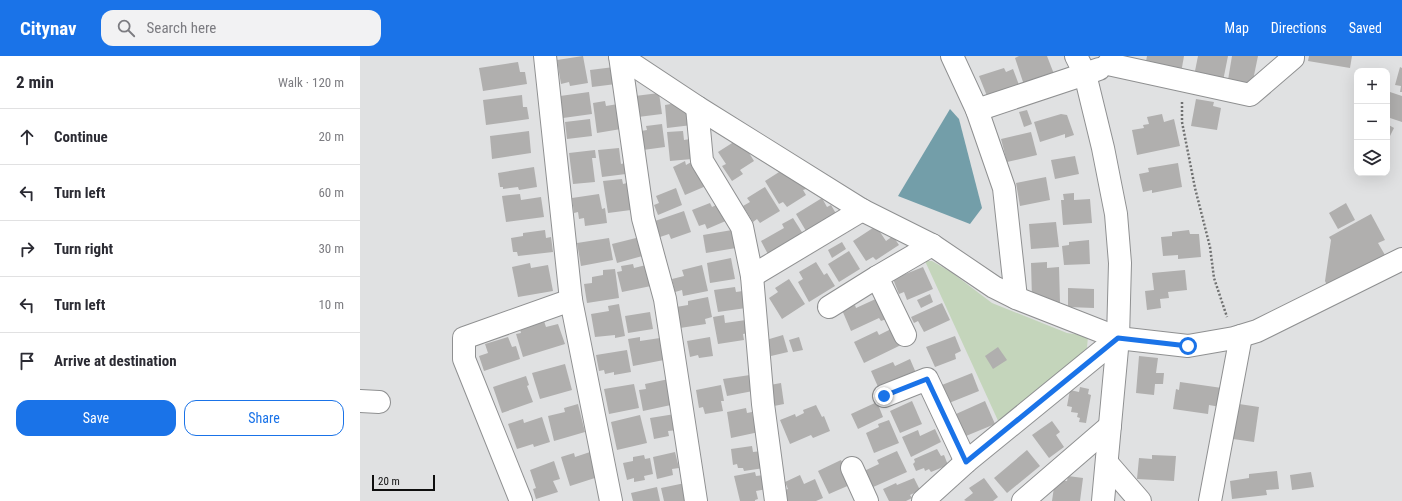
<!DOCTYPE html>
<html lang="en">
<head>
<meta charset="utf-8">
<style>
  body { margin:0; font-family:"Roboto Condensed",sans-serif; background:#f2f2f3; color:#2b2b33 }
  .controls { position:absolute; right:12px; top:12px; display:grid; overflow:hidden; border-radius:8px; box-shadow:0 4px 16px #0002 }
  .controls button { width:36px; height:36px; display:grid; place-items:center; padding:0; border:0; border-bottom:1px solid #e1e1e2; background:#fff; color:#2b2b33; font:20px sans-serif }
  .scale { position:absolute; left:12px; bottom:10px; width:63px; box-sizing:border-box; padding-left:4px; border:2px solid #0e0e0e; border-top:0; font-size:11px; line-height:14px; white-space:nowrap; color:#0e0e0e; -webkit-text-stroke:3px #e0e1e2; paint-order:stroke }
  .stop { position:absolute; width:12px; height:12px; margin:-9px; border:3px solid #1a73e8; border-radius:50%; background:#fff }
  .stop.end { background:#1a73e8; border-color:#fff; box-shadow:0 1px 4px #0008 }
  .list { margin:0; padding:0; list-style:none }
  h2 { display:flex; justify-content:space-between; align-items:center; height:52px; margin:0; padding:0 16px; font-size:17px }
  h2 small { font-size:13px; font-weight:400; color:#7c7c81 }
  .list li { display:grid; grid-template-columns:26px 1fr auto; gap:12px; align-items:center; box-sizing:border-box; height:56px; padding:0 16px; border-top:1px solid #e1e1e2 }
  .list b { display:block; font-size:15px; white-space:nowrap }
  .list em { font-size:13px; font-style:normal; color:#7c7c81 }
  .actions { display:flex; gap:8px; padding:12px 16px }
  .actions a { flex:1; padding:9px 0; border:1px solid #1a73e8; border-radius:12px; text-align:center; font-size:14px; color:#1a73e8 }
  .actions .main { background:#1a73e8; color:#fff }
  .icon { flex:none; width:22px; height:22px; fill:none; stroke:currentColor; stroke-width:2; stroke-linecap:round; stroke-linejoin:round }
  .map { position:relative; flex:none; width:1042px; height:445px; overflow:hidden }
  header { display:flex; align-items:center; gap:24px; box-sizing:border-box; height:56px; padding:0 20px; background:#1a73e8; color:#fff }
  header strong { font-size:19px }
  nav { display:flex; gap:22px; margin-inline-start:auto; font-size:14px }
  .search { width:280px; height:36px; background:#f2f2f3; display:flex; align-items:center; gap:10px; box-sizing:border-box; padding:0 14px; border-radius:12px; color:#7c7c81; font-size:15px }
  main { display:flex }
  aside { flex:1; background:#fff }
  .map>svg:first-child { display:block }
</style>
</head>
<body>
<header>
<strong>Citynav</strong>
<div class="search"><svg class="icon" aria-label="search" viewBox="0 0 24 24"><circle cx="10" cy="10" r="6"/><path d="M15 15l6 6"/></svg>Search here</div>
<nav><a>Map</a><a>Directions</a><a>Saved</a></nav>
</header>
<main>
<aside>
<h2>2 min<small>Walk · 120 m</small></h2>
<ul class="list">
<li><svg class="icon" aria-label="ahead" viewBox="0 0 24 24"><path d="M12 20V5M6 11l6-6 6 6"/></svg><div><b>Continue</b></div><em>20 m</em></li>
<li><svg class="icon" aria-label="left" viewBox="0 0 24 24"><path d="M17 20v-9H6M10 6l-5 5 5 5"/></svg><div><b>Turn left</b></div><em>60 m</em></li>
<li><svg class="icon" aria-label="right" viewBox="0 0 24 24"><path d="M7 20v-9h11M14 6l5 5-5 5"/></svg><div><b>Turn right</b></div><em>30 m</em></li>
<li><svg class="icon" aria-label="left" viewBox="0 0 24 24"><path d="M17 20v-9H6M10 6l-5 5 5 5"/></svg><div><b>Turn left</b></div><em>10 m</em></li>
<li><svg class="icon" aria-label="arrive" viewBox="0 0 24 24"><path d="M6 21V4h12l-3 4 3 4H6"/></svg><div><b>Arrive at destination</b></div></li>
</ul>
<div class="actions"><a class="main">Save</a><a>Share</a></div>
</aside>
<div class="map">
<svg width="1042" height="445" viewBox="0 0 1042 445">
  <rect width="100%" height="100%" fill="#e0e1e2"/>
  <path fill="#c4d5bb" d="M 565,205 L 572,205 L 591,216 L 632,247 L 707,277 L 728,280 L 727,292 L 640,369 Z"/>
  <path fill="#739ea9" d="M 590,53 L 599,63 L 622,152 L 610,168 L 538,140 Z"/>
  <g fill="#b0afae">
    <path d="M 223,0 L 228,27 L 210,30 L 209,26 L 201,28 L 197,4 Z"/>
    <path d="M 659,0 L 687,0 L 694,18 L 664,29 L 655,2 Z"/>
    <path d="M 787,0 L 824,0 L 821,17 L 785,11 Z"/>
    <path d="M 838,0 L 868,0 L 863,25 L 834,20 Z"/>
    <path d="M 872,0 L 898,0 L 892,29 L 868,24 Z"/>
    <path d="M 949,0 L 992,0 L 990,12 L 948,5 Z"/>
    <path d="M 158,6 L 160,16 L 165,16 L 167,28 L 123,35 L 119,12 Z"/>
    <path d="M 254,11 L 256,28 L 232,31 L 230,14 Z"/>
    <path d="M 1040,11 L 1042,12 L 1042,36 L 1040,36 L 1041,30 L 1035,29 Z"/>
    <path d="M 644,12 L 646,16 L 653,13 L 659,29 L 627,40 L 619,20 Z"/>
    <path d="M 229,36 L 232,58 L 203,62 L 200,40 Z"/>
    <path d="M 1030,36 L 1042,40 L 1042,66 L 1027,61 L 1027,45 Z"/>
    <path d="M 299,37 L 302,58 L 278,61 L 275,40 Z"/>
    <path d="M 162,39 L 163,51 L 167,51 L 169,63 L 126,69 L 123,44 Z"/>
    <path d="M 836,43 L 854,46 L 853,50 L 861,52 L 857,74 L 831,70 Z"/>
    <path d="M 245,45 L 246,50 L 258,48 L 261,73 L 237,77 L 233,47 Z"/>
    <path d="M 317,47 L 318,52 L 330,51 L 332,69 L 307,72 L 305,49 Z"/>
    <path d="M 667,54 L 672,68 L 664,71 L 659,56 Z"/>
    <path d="M 701,58 L 707,59 L 714,79 L 705,82 L 705,78 L 680,86 L 674,66 Z"/>
    <path d="M 802,58 L 804,66 L 814,63 L 820,90 L 777,99 L 772,74 L 784,72 L 783,69 L 789,68 L 787,61 Z"/>
    <path d="M 230,63 L 232,80 L 207,83 L 205,66 Z"/>
    <path d="M 302,68 L 305,91 L 283,94 L 281,75 L 287,74 L 286,70 Z"/>
    <path d="M 1027,68 L 1034,72 L 1027,86 Z"/>
    <path d="M 169,75 L 171,97 L 132,103 L 130,80 Z"/>
    <path d="M 323,75 L 324,84 L 330,83 L 332,103 L 310,105 L 307,76 Z"/>
    <path d="M 671,76 L 677,99 L 647,106 L 641,83 Z"/>
    <path d="M 380,82 L 394,105 L 380,114 L 383,118 L 372,125 L 362,110 L 366,108 L 358,96 Z"/>
    <path d="M 259,92 L 261,108 L 265,107 L 266,118 L 242,121 L 238,94 Z"/>
    <path d="M 235,94 L 236,102 L 232,102 L 235,126 L 213,128 L 209,97 Z"/>
    <path d="M 715,100 L 719,118 L 695,123 L 691,104 Z"/>
    <path d="M 335,104 L 346,130 L 325,139 L 313,111 L 325,105 L 326,109 Z"/>
    <path d="M 818,107 L 822,131 L 792,137 L 792,134 L 783,136 L 779,118 L 789,116 L 788,112 Z"/>
    <path d="M 174,111 L 177,131 L 159,134 L 158,131 L 143,133 L 143,131 L 140,131 L 138,117 Z"/>
    <path d="M 427,111 L 437,118 L 446,133 L 443,134 L 446,139 L 427,151 L 423,146 L 419,148 L 405,125 Z"/>
    <path d="M 686,121 L 690,144 L 660,150 L 656,127 Z"/>
    <path d="M 262,123 L 263,128 L 267,127 L 271,154 L 248,157 L 243,125 Z"/>
    <path d="M 405,131 L 420,155 L 400,167 L 397,163 L 393,166 L 383,150 L 390,146 L 387,142 Z"/>
    <path d="M 316,132 L 322,149 L 298,159 L 294,149 L 299,147 L 296,140 Z"/>
    <path d="M 714,137 L 714,144 L 730,143 L 732,167 L 703,169 L 701,144 L 704,144 L 703,138 Z"/>
    <path d="M 160,138 L 161,144 L 181,141 L 184,161 L 146,166 L 142,140 Z"/>
    <path d="M 239,138 L 242,153 L 245,152 L 247,167 L 225,170 L 224,162 L 219,163 L 218,156 L 214,157 L 212,142 Z"/>
    <path d="M 462,142 L 467,151 L 471,149 L 478,161 L 449,180 L 436,158 Z"/>
    <path d="M 350,147 L 352,151 L 361,147 L 368,164 L 347,173 L 345,168 L 339,170 L 332,154 Z"/>
    <path d="M 986,147 L 995,164 L 978,173 L 969,157 Z"/>
    <path d="M 324,155 L 331,176 L 311,183 L 309,178 L 300,181 L 295,165 Z"/>
    <path d="M 1011,158 L 1025,184 L 1018,187 L 1025,199 L 968,231 L 965,225 L 971,184 L 969,181 Z"/>
    <path d="M 433,162 L 445,181 L 410,202 L 401,185 L 424,172 L 422,168 Z"/>
    <path d="M 696,166 L 699,191 L 671,193 L 669,168 Z"/>
    <path d="M 516,170 L 526,185 L 533,180 L 539,189 L 516,204 L 513,201 L 506,205 L 493,185 Z"/>
    <path d="M 185,174 L 186,182 L 191,181 L 193,196 L 158,200 L 157,196 L 153,196 L 151,182 L 163,180 L 163,177 Z"/>
    <path d="M 372,174 L 376,192 L 346,197 L 343,179 Z"/>
    <path d="M 829,174 L 830,178 L 839,178 L 841,201 L 818,203 L 818,199 L 803,200 L 801,181 L 812,180 L 812,176 Z"/>
    <path d="M 284,180 L 286,199 L 257,207 L 252,188 Z"/>
    <path d="M 249,182 L 253,204 L 221,210 L 217,187 Z"/>
    <path d="M 729,184 L 730,208 L 704,209 L 702,190 L 709,189 L 709,186 Z"/>
    <path d="M 482,186 L 486,193 L 472,202 L 468,194 Z"/>
    <path d="M 489,195 L 500,213 L 479,226 L 468,208 Z"/>
    <path d="M 371,202 L 375,223 L 350,227 L 347,207 Z"/>
    <path d="M 456,206 L 464,219 L 467,217 L 475,230 L 449,246 L 438,226 L 443,223 L 439,216 Z"/>
    <path d="M 687,206 L 687,212 L 699,211 L 700,247 L 686,247 L 672,243 L 671,207 Z"/>
    <path d="M 170,207 L 171,212 L 188,209 L 193,235 L 158,241 L 152,211 Z"/>
    <path d="M 273,208 L 274,212 L 286,209 L 291,230 L 262,236 L 257,216 L 262,215 L 261,210 Z"/>
    <path d="M 342,209 L 348,235 L 323,240 L 322,234 L 315,236 L 312,223 L 324,220 L 322,214 Z"/>
    <path d="M 563,211 L 573,233 L 547,244 L 544,236 L 539,238 L 533,223 Z"/>
    <path d="M 255,213 L 259,242 L 227,247 L 224,228 L 232,227 L 232,221 L 243,219 L 243,214 Z"/>
    <path d="M 825,214 L 827,234 L 808,236 L 809,242 L 800,243 L 801,252 L 787,254 L 785,235 L 794,234 L 792,217 Z"/>
    <path d="M 429,223 L 445,248 L 422,263 L 409,242 L 418,236 L 415,232 Z"/>
    <path d="M 375,231 L 376,236 L 383,235 L 386,252 L 358,256 L 354,234 Z"/>
    <path d="M 708,232 L 734,233 L 734,252 L 708,251 Z"/>
    <path d="M 570,238 L 573,246 L 561,252 L 557,244 Z"/>
    <path d="M 348,241 L 352,261 L 345,263 L 346,268 L 320,272 L 316,251 L 328,249 L 328,245 Z"/>
    <path d="M 520,241 L 529,262 L 521,265 L 519,262 L 491,275 L 482,254 L 495,249 L 496,252 Z"/>
    <path d="M 582,247 L 590,264 L 564,276 L 558,265 L 554,267 L 551,261 Z"/>
    <path d="M 259,248 L 265,280 L 255,282 L 255,279 L 235,281 L 231,258 L 249,255 L 248,250 Z"/>
    <path d="M 290,256 L 293,273 L 268,277 L 265,260 Z"/>
    <path d="M 364,259 L 365,267 L 386,264 L 388,277 L 383,278 L 384,284 L 358,288 L 353,261 Z"/>
    <path d="M 184,265 L 186,271 L 198,268 L 205,288 L 163,301 L 156,278 L 161,277 L 160,273 Z"/>
    <path d="M 533,272 L 541,289 L 504,307 L 494,286 L 517,275 L 519,279 Z"/>
    <path d="M 423,279 L 428,296 L 411,300 L 406,284 Z"/>
    <path d="M 595,280 L 601,295 L 595,298 L 596,303 L 575,311 L 566,291 Z"/>
    <path d="M 148,281 L 152,291 L 156,290 L 160,303 L 124,315 L 119,300 L 128,297 L 125,288 Z"/>
    <path d="M 280,281 L 280,285 L 300,282 L 304,304 L 273,310 L 268,283 Z"/>
    <path d="M 350,281 L 353,300 L 339,302 L 338,299 L 330,301 L 327,285 Z"/>
    <path d="M 439,281 L 443,294 L 433,296 L 429,284 Z"/>
    <path d="M 638,291 L 647,304 L 633,313 L 625,300 Z"/>
    <path d="M 267,294 L 271,316 L 254,319 L 254,316 L 245,318 L 244,314 L 239,315 L 236,299 Z"/>
    <path d="M 779,300 L 798,302 L 796,317 L 804,317 L 803,328 L 795,328 L 794,339 L 776,337 Z"/>
    <path d="M 550,303 L 556,317 L 519,333 L 511,315 L 533,306 L 535,310 Z"/>
    <path d="M 205,308 L 212,334 L 180,343 L 172,317 Z"/>
    <path d="M 612,317 L 619,335 L 589,347 L 582,329 Z"/>
    <path d="M 390,319 L 393,335 L 367,340 L 363,323 Z"/>
    <path d="M 166,320 L 169,329 L 167,330 L 173,346 L 142,357 L 133,331 Z"/>
    <path d="M 309,323 L 311,349 L 283,355 L 279,334 L 286,333 L 285,328 Z"/>
    <path d="M 820,326 L 862,332 L 860,351 L 849,349 L 848,358 L 813,353 L 816,333 L 819,334 Z"/>
    <path d="M 421,327 L 424,348 L 414,350 L 410,329 Z"/>
    <path d="M 274,328 L 279,352 L 249,358 L 244,333 Z"/>
    <path d="M 361,329 L 364,345 L 361,345 L 363,355 L 345,358 L 343,351 L 339,352 L 336,334 Z"/>
    <path d="M 720,331 L 729,333 L 728,338 L 731,339 L 726,367 L 719,366 L 720,362 L 717,361 L 718,357 L 711,356 L 712,351 L 707,350 L 710,334 L 719,336 Z"/>
    <path d="M 552,345 L 562,368 L 540,377 L 530,355 Z"/>
    <path d="M 625,345 L 635,368 L 606,380 L 596,358 Z"/>
    <path d="M 517,346 L 523,361 L 498,373 L 491,358 Z"/>
    <path d="M 218,348 L 225,376 L 194,385 L 188,360 L 205,356 L 204,352 Z"/>
    <path d="M 879,348 L 899,351 L 894,386 L 873,383 Z"/>
    <path d="M 456,349 L 462,361 L 464,360 L 470,375 L 453,382 L 451,379 L 430,388 L 420,364 L 435,358 L 436,361 L 444,357 L 443,354 Z"/>
    <path d="M 386,352 L 387,357 L 392,356 L 393,361 L 397,361 L 399,376 L 371,382 L 367,356 Z"/>
    <path d="M 315,358 L 318,374 L 308,375 L 309,380 L 294,383 L 290,362 Z"/>
    <path d="M 280,359 L 287,387 L 257,394 L 251,366 Z"/>
    <path d="M 182,361 L 190,386 L 174,391 L 173,388 L 157,393 L 148,368 L 163,363 L 164,367 Z"/>
    <path d="M 529,364 L 539,387 L 514,397 L 506,377 L 519,371 L 518,368 Z"/>
    <path d="M 692,365 L 700,376 L 696,379 L 704,391 L 689,402 L 672,379 Z"/>
    <path d="M 575,373 L 581,386 L 551,401 L 542,381 L 558,374 L 560,380 Z"/>
    <path d="M 392,390 L 393,396 L 402,395 L 404,412 L 384,415 L 383,412 L 378,412 L 377,408 L 373,409 L 371,393 Z"/>
    <path d="M 577,393 L 581,400 L 584,399 L 588,409 L 571,416 L 569,413 L 565,415 L 564,412 L 556,415 L 553,408 L 555,406 L 554,403 Z"/>
    <path d="M 667,394 L 680,410 L 647,437 L 634,422 Z"/>
    <path d="M 537,395 L 547,416 L 511,432 L 504,415 L 519,408 L 517,404 Z"/>
    <path d="M 230,396 L 238,421 L 210,430 L 201,401 L 214,397 L 215,401 Z"/>
    <path d="M 315,396 L 319,412 L 312,413 L 313,419 L 297,423 L 293,401 Z"/>
    <path d="M 284,399 L 285,403 L 290,402 L 293,418 L 284,420 L 285,424 L 274,426 L 274,422 L 267,424 L 263,407 L 273,405 L 273,401 Z"/>
    <path d="M 792,399 L 816,400 L 814,425 L 777,423 L 779,402 L 792,403 Z"/>
    <path d="M 481,404 L 492,428 L 469,438 L 458,415 Z"/>
    <path d="M 194,405 L 200,423 L 193,425 L 198,436 L 176,443 L 173,433 L 176,432 L 170,414 Z"/>
    <path d="M 917,415 L 919,433 L 906,434 L 907,439 L 872,443 L 870,425 L 889,422 L 889,418 Z"/>
    <path d="M 395,416 L 396,420 L 404,419 L 407,433 L 396,435 L 398,443 L 395,444 L 395,445 L 380,445 L 374,420 Z"/>
    <path d="M 951,416 L 954,431 L 932,434 L 930,419 Z"/>
    <path d="M 440,419 L 444,428 L 455,423 L 463,442 L 456,445 L 426,445 L 422,435 L 428,433 L 425,426 Z"/>
    <path d="M 708,420 L 723,422 L 720,445 L 692,445 L 695,424 L 707,425 Z"/>
    <path d="M 554,422 L 560,434 L 550,439 L 552,442 L 546,445 L 529,445 L 523,433 L 536,427 L 537,429 Z"/>
    <path d="M 624,422 L 638,441 L 633,445 L 606,445 L 604,444 L 613,437 L 609,432 Z"/>
    <path d="M 325,427 L 329,445 L 304,445 L 301,432 Z"/>
    <path d="M 297,431 L 300,445 L 273,445 L 271,437 Z"/>
  </g>
  <g fill="none" stroke-linecap="round" stroke-linejoin="round">
    <defs>
      <g id="minor">
        <path d="M 185,0 L 211,244 L 251,445"/>
        <path d="M 260,0 L 337,51 L 502,154 L 572,189 L 634,231 L 656,242 L 758,282 L 828,290 L 874,282 L 897,275 L 1042,203"/>
        <path d="M 260,0 L 283,162 L 305,243 L 336,445"/>
        <path d="M 592,0 L 617,54 L 644,132 L 656,242"/>
        <path d="M 716,0 L 725,18 L 743,92 L 756,158 L 760,207 L 758,282 L 743,445"/>
        <path d="M 748,8 L 890,39 L 933,2 L 933,0"/>
        <path d="M 337,51 L 342,105 L 382,171 L 392,220 L 403,348 L 416,445"/>
        <path d="M 617,54 L 725,18 L 739,13"/>
        <path d="M 392,220 L 502,154"/>
        <path d="M 469,251 L 517,221"/>
        <path d="M 545,279 L 517,221 L 572,189"/>
        <path d="M 524,340 L 567,323 L 606,406"/>
        <path d="M 0,345 L 19,346"/>
        <path d="M 747,407 L 780,445"/>
        <path d="M 492,412 L 507,445"/>
        <path d="M 161,445 L 104,303 L 104,282 L 211,244"/>
        <path d="M 563,445 L 606,406 L 758,282"/>
        <path d="M 663,445 L 750,370"/>
        <path d="M 850,445 L 881,280"/>
      </g>
    </defs>
    <use href="#minor" stroke="#8f9091" stroke-width="24"/>
    <path stroke="#6f7070" stroke-width="2.5" stroke-dasharray="2 2" stroke-linecap="butt" d="M 822,46 L 822,66 L 835,132 L 850,191 L 854,222 L 867,261"/>
    <use href="#minor" stroke="#fff" stroke-width="22"/>
  </g>
  <g fill="none" stroke-linecap="round" stroke-linejoin="round">
    <path stroke="#1a73e8" stroke-width="5" d="M 524,340 L 567,323 L 606,406 L 758,282 L 828,290"/>
  </g>
</svg>
<div class="controls">
<button>+</button>
<button>−</button>
<button><svg class="icon" aria-label="layers" viewBox="0 0 24 24"><path d="M12 4l9 5-9 5-9-5zM3 14l9 5 9-5"/></svg></button>
</div>
<div class="scale">20 m</div>
<div class="stop" style="left:828px;top:290px"></div>
<div class="stop end" style="left:524px;top:340px"></div>
</div>
</main>
</body>
</html>
